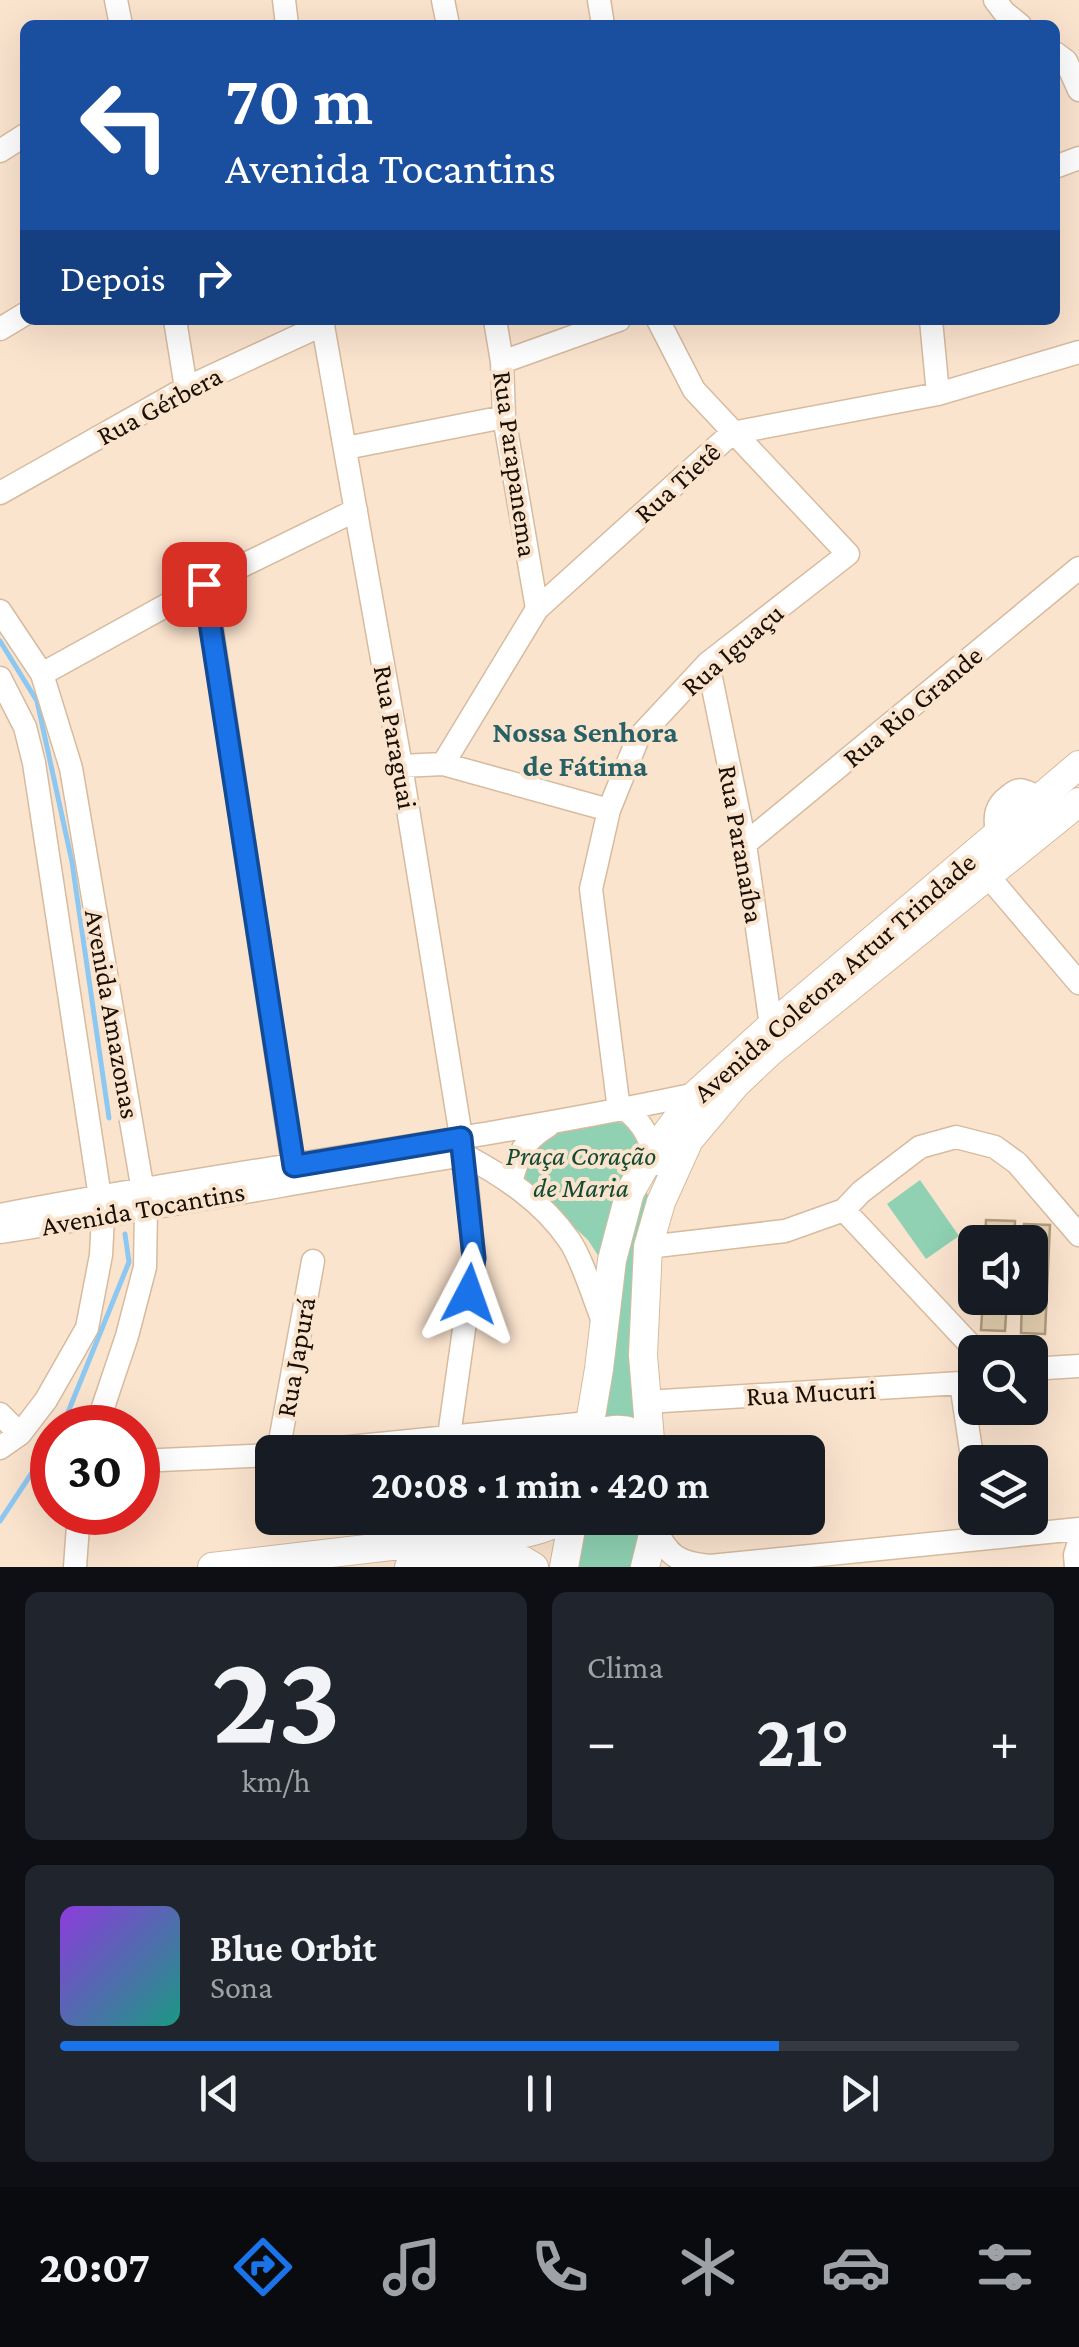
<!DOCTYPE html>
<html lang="pt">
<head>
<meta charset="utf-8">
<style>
  :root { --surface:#171b24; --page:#20242c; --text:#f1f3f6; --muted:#9ea1a6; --line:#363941; --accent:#1a73e8 }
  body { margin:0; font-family:"Crimson Pro",serif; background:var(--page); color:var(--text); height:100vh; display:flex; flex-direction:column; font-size:38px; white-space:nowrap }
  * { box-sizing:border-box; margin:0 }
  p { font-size:32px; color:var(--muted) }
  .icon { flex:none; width:55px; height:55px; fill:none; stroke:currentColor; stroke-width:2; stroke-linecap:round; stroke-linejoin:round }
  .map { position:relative; height:1567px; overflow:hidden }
  .details { display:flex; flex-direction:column; gap:25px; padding:25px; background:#0d0f14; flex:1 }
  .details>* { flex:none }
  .banner { position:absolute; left:20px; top:20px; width:1040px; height:305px; border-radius:15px; box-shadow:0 10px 40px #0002; background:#1a4fa0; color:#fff; overflow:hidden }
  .fabs { position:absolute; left:958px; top:1225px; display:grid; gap:20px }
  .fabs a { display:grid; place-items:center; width:90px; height:90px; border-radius:15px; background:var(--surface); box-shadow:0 10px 40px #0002; font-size:50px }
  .speed { position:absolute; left:30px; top:1405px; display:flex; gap:20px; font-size:50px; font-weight:700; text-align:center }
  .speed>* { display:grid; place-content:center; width:130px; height:130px; border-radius:50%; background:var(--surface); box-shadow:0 10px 40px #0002; line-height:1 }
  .speed .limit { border:15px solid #d22; background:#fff; color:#111 }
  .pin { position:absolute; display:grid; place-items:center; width:85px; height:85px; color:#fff; margin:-42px; border-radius:20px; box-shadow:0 5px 15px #0006 }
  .me { position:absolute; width:110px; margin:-55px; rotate:4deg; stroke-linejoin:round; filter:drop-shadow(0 0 8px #0008) }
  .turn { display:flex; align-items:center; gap:35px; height:210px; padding:0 40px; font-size:45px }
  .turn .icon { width:130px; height:130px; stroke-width:2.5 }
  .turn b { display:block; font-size:70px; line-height:85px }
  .then { display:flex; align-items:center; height:95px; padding:0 40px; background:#0003; gap:20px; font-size:38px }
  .big { font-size:75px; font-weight:700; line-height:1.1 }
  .details .card { flex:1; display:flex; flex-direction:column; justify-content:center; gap:15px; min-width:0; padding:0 35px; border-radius:15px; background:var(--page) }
  .details .dial { align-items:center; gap:0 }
  .dial b { font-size:130px; line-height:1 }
  .song { display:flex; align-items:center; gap:30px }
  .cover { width:120px; height:120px; border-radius:15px; background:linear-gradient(135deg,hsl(270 70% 55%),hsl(170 70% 35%)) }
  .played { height:10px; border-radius:5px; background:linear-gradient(90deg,var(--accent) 75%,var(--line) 75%) }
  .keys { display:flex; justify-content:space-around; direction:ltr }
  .heat { display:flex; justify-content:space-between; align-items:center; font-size:55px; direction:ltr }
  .details .tiles { flex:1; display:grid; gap:25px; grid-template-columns:1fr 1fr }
  .card:last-child { grid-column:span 2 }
  .trip { position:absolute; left:255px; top:1435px; width:570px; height:100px; border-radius:15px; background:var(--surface); box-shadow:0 10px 40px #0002; font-weight:700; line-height:100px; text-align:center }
  .dock { display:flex; height:160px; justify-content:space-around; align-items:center; background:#090b0e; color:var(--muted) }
  .dock .icon { width:70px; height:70px }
  .dock .on { color:var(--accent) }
  .dock b { font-size:45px; color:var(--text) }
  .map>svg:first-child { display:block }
</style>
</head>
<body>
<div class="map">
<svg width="1079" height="1567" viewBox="0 0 1079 1567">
  <rect width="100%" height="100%" fill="#fbe4ce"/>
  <path fill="#8fd1b2" d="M616,1121l11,4 14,20 -38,118 -15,-23 -60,-56 -5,-11v-11l28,-30z
    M920,1180l39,56 -33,23 -39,-55z
    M642,1183l8,16 -10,225 -44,1 22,-137z
    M583,1518h64l-12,49h-60z"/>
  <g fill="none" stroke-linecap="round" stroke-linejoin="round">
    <path stroke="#8dc8f2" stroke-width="5" d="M0,641l37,60 35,161 37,256
      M62,1427l67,-165 -4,-28
      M0,1521l39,-59"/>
  </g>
  <path fill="#e4cfae" stroke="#b09c7d" stroke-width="2.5" d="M986,1220l29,1 -1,21h-29z
    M1024,1224l26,1 -5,109 -24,-1 1,-35h8v-56h-7z
    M983,1298h24l-2,33 -24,-1z"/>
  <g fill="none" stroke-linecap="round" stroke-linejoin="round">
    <g stroke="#d6bb9f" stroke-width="25">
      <path id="minor" d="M116,0l5,25
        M284,0l3,25
        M443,0l5,25
        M599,0l4,25
        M995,0l9,12 16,13
        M1055,53l11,8 13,29
        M0,151l25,-16
        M1055,167l24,-9
        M175,320l11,68
        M322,320l79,446 63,389 10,103 -25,178
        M495,320l7,42 2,55 33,192
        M931,320l7,74
        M0,329l25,-15
        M502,362l117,-42
        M346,448l158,-31
        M0,493l186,-105 136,-63
        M205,584l88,581
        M0,611l42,63 29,94 75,441 -1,58 -18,69 -31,92
        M708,663l37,181 26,182
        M42,674l163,-90 151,-74
        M0,678l25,49 9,36 69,454 -2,38 -14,73 -41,72 -26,34 -20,14
        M443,764l94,-155 195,-176 206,-39 141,-42
        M401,766l42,-2 166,46
        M997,833c-3,-16 -2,-27 12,-37 5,-4 8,-7 15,-5 6,1 10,5 15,7
        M745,844l334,-276
        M977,867l11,9 91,107
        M625,1109c17,13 28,33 31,55
        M619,1110l-28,-221 18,-79 29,-72 70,-75 140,-109 -154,-164 -36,-70
        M464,1155c40,21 79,47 105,85 13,18 25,59 34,81
        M511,1182c8,-28 11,-40 37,-56
        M844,1210l133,142
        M0,1215c231,-45 466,-72 696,-121
        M0,1232c155,-23 309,-52 464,-77
        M648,1247l137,-16 59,-21 17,-18 59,-45 36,-10 39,10 22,16 62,72
        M1030,1369l49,-3
        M961,1383l14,94
        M646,1402l315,-19 14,-5
        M0,1414l20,20
        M278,1452l35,-191
        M299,1452l289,-29
        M138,1461l134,-6
        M655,1527c12,29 24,36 55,39l369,-37
        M75,1567l4,-55
        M1076,1567l-1,-12 4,-13"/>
    </g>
    <g stroke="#d6bb9f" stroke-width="30">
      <path id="major" d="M586,1444c19,-19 42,-18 64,-3
        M585,1452l14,-83 13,-109 18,-68 24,-42 42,-56 75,-68 308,-261
        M651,1452l-8,-97 5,-108 13,-45 28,-62 47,-56 35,-33 308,-249
        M212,1567c77,-9 154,-18 231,-27 37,-4 90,0 120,-22
        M409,1567l102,-10 13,4 10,6
        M564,1567l9,-49
        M645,1567l10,-40v-9"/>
    </g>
    <use href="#minor" stroke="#fff" stroke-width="22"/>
    <use href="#major" stroke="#fff" stroke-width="28"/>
  </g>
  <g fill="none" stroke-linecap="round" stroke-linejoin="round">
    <g stroke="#114b97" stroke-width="25">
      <path id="route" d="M204,584l90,582 167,-28 13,120 -5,36"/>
    </g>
    <use href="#route" stroke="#1a73e8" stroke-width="18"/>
  </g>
  <g text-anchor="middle" stroke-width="8" stroke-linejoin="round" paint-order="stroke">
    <g font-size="28" fill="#191006" stroke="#fbe4ce">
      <text transform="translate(159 405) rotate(-28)" y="10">Rua Gérbera</text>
      <text transform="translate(516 464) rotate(82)" y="10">Rua Parapanema</text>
      <text transform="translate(677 482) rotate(-42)" y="10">Rua Tietê</text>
      <text transform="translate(732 649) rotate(-41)" y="10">Rua Iguaçu</text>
      <text transform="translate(912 706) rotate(-40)" y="10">Rua Rio Grande</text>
      <text transform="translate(396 737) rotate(80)" y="10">Rua Paraguai</text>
      <text transform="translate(742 844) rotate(80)" y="10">Rua Paranaíba</text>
      <text transform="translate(834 977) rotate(-41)" y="10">Avenida Coletora Artur Trindade</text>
      <text transform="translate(113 1014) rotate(80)" y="10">Avenida Amazonas</text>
      <text transform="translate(143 1208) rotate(-10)" y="10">Avenida Tocantins</text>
      <text transform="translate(295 1357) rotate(-80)" y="10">Rua Japurá</text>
      <text transform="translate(811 1392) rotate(-3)" y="10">Rua Mucuri</text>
    </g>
    <g font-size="28" font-style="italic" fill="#124a34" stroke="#fbe4ce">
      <text x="581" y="1165">Praça Coração<tspan x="581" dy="32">de Maria</tspan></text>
    </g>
    <g font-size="30" font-weight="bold" fill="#276065" stroke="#fbe4ce">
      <text x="585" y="742">Nossa Senhora<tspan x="585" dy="34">de Fátima</tspan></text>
    </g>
  </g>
</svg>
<div class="fabs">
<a><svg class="icon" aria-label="sound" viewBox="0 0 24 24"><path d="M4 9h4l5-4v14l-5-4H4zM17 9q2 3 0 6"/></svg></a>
<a><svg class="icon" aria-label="search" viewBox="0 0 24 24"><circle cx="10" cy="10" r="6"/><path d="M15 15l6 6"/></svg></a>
<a><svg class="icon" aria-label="layers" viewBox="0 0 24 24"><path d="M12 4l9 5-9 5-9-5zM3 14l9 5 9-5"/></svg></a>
</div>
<div class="speed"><div class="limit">30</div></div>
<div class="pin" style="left:204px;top:584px;background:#d93025"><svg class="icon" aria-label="arrive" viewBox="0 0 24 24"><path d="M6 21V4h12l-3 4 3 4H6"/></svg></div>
<svg class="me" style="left:469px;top:1294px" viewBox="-20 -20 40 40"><path d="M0-17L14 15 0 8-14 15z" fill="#1a73e8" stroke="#fff" stroke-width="4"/></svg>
<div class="trip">20:08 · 1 min · 420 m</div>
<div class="banner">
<div class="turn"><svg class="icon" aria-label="left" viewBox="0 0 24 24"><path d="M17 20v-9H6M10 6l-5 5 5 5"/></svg><div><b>70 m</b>Avenida Tocantins</div></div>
<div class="then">Depois<svg class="icon" aria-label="right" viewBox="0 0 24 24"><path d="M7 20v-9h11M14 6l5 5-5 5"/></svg></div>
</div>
</div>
<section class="details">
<div class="tiles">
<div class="card dial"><b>23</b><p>km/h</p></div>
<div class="card"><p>Clima</p>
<div class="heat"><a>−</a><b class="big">21°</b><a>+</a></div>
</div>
<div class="card">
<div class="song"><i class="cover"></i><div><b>Blue Orbit</b><p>Sona</p></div></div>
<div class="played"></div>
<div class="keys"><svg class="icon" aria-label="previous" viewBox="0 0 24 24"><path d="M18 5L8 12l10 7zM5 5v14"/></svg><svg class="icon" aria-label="pause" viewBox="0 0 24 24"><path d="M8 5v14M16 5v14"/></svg><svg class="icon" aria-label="next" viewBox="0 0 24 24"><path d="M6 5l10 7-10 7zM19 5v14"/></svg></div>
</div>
</div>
</section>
<nav class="dock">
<b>20:07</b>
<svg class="icon on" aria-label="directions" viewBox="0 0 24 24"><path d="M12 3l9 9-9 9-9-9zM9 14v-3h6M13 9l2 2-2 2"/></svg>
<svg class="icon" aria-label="music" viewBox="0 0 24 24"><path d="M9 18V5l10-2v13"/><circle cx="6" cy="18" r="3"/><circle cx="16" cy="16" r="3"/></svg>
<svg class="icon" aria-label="phone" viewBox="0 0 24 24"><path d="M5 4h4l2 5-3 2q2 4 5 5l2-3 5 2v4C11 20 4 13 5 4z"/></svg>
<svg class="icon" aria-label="climate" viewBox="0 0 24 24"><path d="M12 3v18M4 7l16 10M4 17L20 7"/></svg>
<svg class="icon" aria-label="car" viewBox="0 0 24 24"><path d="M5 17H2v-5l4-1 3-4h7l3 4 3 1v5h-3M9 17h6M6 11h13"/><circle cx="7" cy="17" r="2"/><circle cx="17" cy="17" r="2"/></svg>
<svg class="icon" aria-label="filters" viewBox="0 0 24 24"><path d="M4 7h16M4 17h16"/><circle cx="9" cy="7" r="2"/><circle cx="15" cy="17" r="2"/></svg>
</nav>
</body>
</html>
